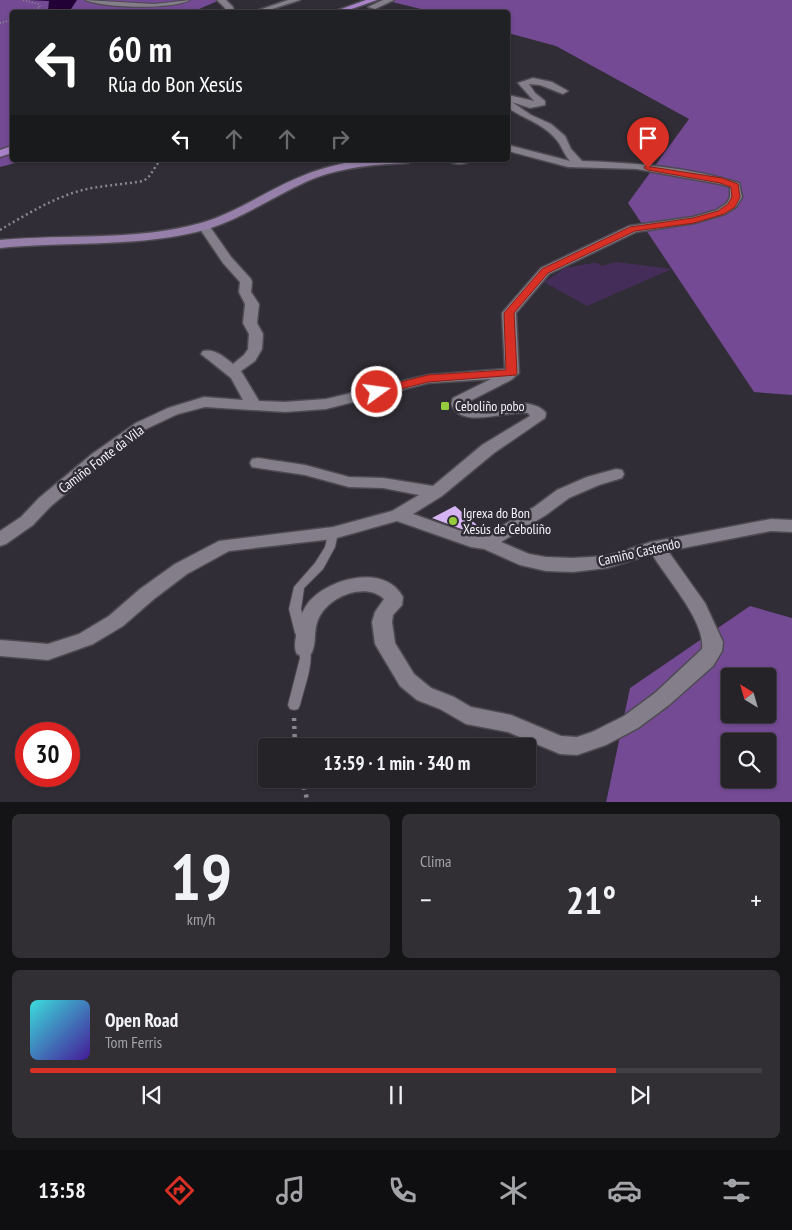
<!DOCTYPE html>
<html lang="es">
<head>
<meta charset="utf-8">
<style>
  :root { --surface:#252228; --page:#312f34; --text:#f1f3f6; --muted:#a3a4a8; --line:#423f45; --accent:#d93025 }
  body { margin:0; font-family:"PT Sans Narrow",sans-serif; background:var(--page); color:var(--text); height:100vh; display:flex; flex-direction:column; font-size:19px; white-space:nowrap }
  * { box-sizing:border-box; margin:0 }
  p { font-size:16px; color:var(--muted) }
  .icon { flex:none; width:28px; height:28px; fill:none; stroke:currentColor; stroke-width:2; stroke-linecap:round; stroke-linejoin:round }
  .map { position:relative; height:802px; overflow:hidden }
  .panel { display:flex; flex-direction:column; gap:12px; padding:12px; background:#141316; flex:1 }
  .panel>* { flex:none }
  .top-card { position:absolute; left:10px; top:10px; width:500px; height:152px; border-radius:5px; box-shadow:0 1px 4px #0004,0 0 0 1px var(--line); background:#202124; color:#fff; overflow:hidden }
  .needle { width:32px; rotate:323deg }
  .tools { position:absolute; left:721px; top:668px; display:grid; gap:10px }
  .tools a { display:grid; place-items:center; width:55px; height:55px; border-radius:5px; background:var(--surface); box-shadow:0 1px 4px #0004,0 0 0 1px var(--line); font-size:25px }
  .speed { position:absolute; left:15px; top:722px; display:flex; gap:10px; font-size:25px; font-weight:700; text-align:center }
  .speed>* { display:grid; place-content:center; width:65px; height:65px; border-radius:50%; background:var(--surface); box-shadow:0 1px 4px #0004,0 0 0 1px var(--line); line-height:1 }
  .speed .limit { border:8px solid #d22; background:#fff; color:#111 }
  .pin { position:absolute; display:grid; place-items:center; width:42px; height:42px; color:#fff; margin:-51px -21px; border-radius:50% 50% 50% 0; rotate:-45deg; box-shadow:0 0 5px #0007 }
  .pin .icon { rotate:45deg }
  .me { position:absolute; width:55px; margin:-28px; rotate:76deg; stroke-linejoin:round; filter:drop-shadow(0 0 4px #0008) }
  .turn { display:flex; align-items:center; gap:18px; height:105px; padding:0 15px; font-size:22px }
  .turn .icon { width:65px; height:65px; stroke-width:2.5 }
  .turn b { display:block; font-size:35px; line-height:42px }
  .lanes { display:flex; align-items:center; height:48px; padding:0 15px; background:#0003; justify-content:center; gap:25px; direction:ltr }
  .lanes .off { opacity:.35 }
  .big { font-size:38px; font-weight:700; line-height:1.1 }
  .panel .tile { flex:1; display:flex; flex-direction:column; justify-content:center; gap:8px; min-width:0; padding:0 18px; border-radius:8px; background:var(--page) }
  .panel .dial { align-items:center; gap:0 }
  .dial b { font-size:65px; line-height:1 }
  .song { display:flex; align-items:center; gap:15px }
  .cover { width:60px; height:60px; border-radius:8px; background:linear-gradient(135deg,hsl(180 70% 55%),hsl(260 70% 35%)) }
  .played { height:5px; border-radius:2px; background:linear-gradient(90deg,var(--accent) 80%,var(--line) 80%) }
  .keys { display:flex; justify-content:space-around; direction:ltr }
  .heat { display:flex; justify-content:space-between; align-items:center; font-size:28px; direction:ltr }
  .panel .tiles { flex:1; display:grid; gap:12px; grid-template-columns:1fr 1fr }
  .tile:last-child { grid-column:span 2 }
  .trip { position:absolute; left:258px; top:738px; width:278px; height:50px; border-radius:5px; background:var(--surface); box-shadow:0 1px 4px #0004,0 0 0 1px var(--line); font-weight:700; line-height:50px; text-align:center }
  .menu { display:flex; height:80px; justify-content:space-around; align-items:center; background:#0f0e10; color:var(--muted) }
  .menu .icon { width:35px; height:35px }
  .menu .current { color:var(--accent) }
  .menu b { font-size:22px; color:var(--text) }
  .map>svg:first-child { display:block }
</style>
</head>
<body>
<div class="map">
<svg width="792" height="803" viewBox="0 0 792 803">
  <rect width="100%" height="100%" fill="#312d36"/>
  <path fill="#442d58" d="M616,262l56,7 -85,37 -43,-24 21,-14 28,-5h4l5,3z"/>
  <path fill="#734a93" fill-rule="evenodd" d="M0,0h220l-28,12h-180v148h15l-27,7z
    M384,0h408v395l-38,-3 -126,-189 61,-84 -133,-73 -48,-13v-21h-75z
    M750,606l42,12v184l-186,1 24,-115zM730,676h38v38h-38zM730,741h38v38h-38z"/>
  <path fill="#220236" d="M28,0h49l-8,12h-25l4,-2 1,-9z"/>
  <path fill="#d6b4f4" d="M455,506l29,25 -7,4 -45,-17z"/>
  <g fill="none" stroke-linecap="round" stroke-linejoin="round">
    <g stroke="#4e4a52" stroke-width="2">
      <path id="service" d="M85,0l69,4 36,-4c-18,10 -86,8 -105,0z
        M333,529l4,1 1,3 -3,14 -12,22 -19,19 -3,21 6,24 -2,3 -4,1 -4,-1 -2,-3 -6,-24 5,-22 21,-24 10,-16 4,-17z
        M304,642l4,1c8,17 -4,44 -8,62l-2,4 -4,1 -4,-1 -2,-4 12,-47 -2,-12 2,-3z"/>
    </g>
    <g stroke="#4e4a52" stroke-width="3">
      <path id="minor" d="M217,0h9l7,7 1,5h-8l-1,-4z
        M288,0h12l-37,12h-10z
        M383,0h11l-19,9 -7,-2z
        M533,78l19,4 16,9 -5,3 -23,-9 -11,-1 6,9 10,8v4l-15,3 -18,-6 19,13 20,9 14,12 6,13 11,12c53,2 106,6 157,22l3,14 -6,10 -11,7 -31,9 -58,9 -87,42 -33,39 3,60 -8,7 -45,23v3l5,3c18,-3 62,-14 75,4l-1,5 -51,35 -52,43 -29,18 65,23h5l51,-30 23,-17 30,-13 29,-8 6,1 2,4 -2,4 -23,7 -30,13 -23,17 -45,27 28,12 17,3 27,1 34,-2 44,-14 120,-23 21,1v12l-21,-1 -103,20 37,52 18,39 -1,9 -9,15 -44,39 -31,23 -32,17 -29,10 -17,-1 -52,-22 -42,-8 -26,-15 -23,-9 -17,-14 -25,-42 -3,-22 3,-10 9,-13c-19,-18 -57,-2 -66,21 -5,11 -1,24 -7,34l-7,3 -7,-3c-3,-6 -2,-11 -1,-18 1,-12 5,-23 12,-33 20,-25 77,-40 95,-6l-1,8 -9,10 -1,7 3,21 19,31 17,14 23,9 17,10 40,8 50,21 16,1 15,-5 32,-16 31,-23 47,-44c4,-27 -36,-71 -50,-95l-45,14 -34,4 -27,-1 -26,-6 -36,-16 -13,-2 -74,-26 -64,18 -104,12 -42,23 -33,25 -31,27 -30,18 -45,16 -48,-4v-16l48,4 31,-10 30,-18 31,-27 35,-25 44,-23 114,-14 59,-16 27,-16 -36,-7 -34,-1 -44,-12 -47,-7 -6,-1 -2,-4 2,-4 6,-1 47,7 44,12 34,1 50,8 49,-41 48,-29 -2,-3c-23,-3 -67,17 -77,-9l2,-6 38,-19 -63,4 -102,26 -41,3 -80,-5 -27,7 -32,15 -42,33 -53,44 -18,19 -27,19 -6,2v-15l21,-14 18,-19 53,-44 44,-31 32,-15 36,-11 39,3 -12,-22 -30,-24 2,-3c11,-3 22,6 30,13l11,-9 4,-6 1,-15 -6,-11 2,-19 -6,-12 1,-10 -17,-19 -25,-37 2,-2h8l23,33 20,22 1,3 -1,10 8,12 -2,19 6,11 -1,15 -7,12 -14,10 18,30 26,1 41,-3 102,-24 77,-6 -3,-56 39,-45 88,-42 64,-9 24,-7 10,-7 3,-6v-10l-10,-3 -83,-15 -69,-2 -60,-16v-6l62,16c-7,-8 -9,-17 -15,-23 -12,-14 -32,-20 -47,-30v-7l2,1 -2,-1v-6l26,6 -16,-18z
        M449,160h21c-4,5 -17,5 -21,0z"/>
    </g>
    <g stroke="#4e4a52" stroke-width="3">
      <path id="secondary" d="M364,160h49l-5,3c-32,1 -64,4 -93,15 -37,15 -69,39 -107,51 -67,19 -139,12 -208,19v-8c66,-6 137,1 201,-17 34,-10 62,-30 94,-44 22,-10 45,-16 69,-19z"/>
    </g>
    <g stroke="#4e4a52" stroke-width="3">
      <path id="primary" d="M366,0h11l-34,12h-10z
        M12,146v7l-12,4v-7z"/>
    </g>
    <path stroke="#89868e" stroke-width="2" stroke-dasharray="1 2" stroke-linecap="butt" d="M23,0l15,4 2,3 -9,5
      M0,23l12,-3"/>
    <path stroke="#89868e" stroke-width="2.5" stroke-dasharray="2 3" stroke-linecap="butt" d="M0,230c29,-17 59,-36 92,-42 17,-3 34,-4 51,-7l5,-3 12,-18"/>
    <path stroke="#89868e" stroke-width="4.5" stroke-dasharray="3 5" stroke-linecap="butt" d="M294,718l1,28
      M302,779l6,24"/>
    <use href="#service" fill="#837e89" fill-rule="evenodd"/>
    <use href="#minor" fill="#837e89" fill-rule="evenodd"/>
    <use href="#secondary" fill="#9680a9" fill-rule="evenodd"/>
    <use href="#primary" fill="#a982ca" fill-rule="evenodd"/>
  </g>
  <path fill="#d93025" stroke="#8d1f18" d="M645,166l77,12 16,6 2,13 -5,10 -11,7 -30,9 -59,8 -87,42 -34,40 3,60 -1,2 -88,7 -51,13 -4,-1 -2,-2 2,-3 55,-14 78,-5 -2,-57 38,-44 88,-42 63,-9 25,-7 10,-7 4,-7 -1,-10 -11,-4 -72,-13 -4,-2z"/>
  <g fill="#95cc3b" stroke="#312d36" stroke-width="2">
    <rect x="440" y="401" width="10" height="10" rx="2.5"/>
    <circle cx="453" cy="521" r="5"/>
  </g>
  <g text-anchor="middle" stroke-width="5" stroke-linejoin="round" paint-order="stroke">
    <g font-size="14" fill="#f5f2f9" stroke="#312d36" text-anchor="start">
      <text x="455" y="411">Ceboliño pobo</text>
      <text x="463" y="518">Igrexa do Bon<tspan x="463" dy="16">Xesús de Ceboliño</tspan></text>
    </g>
    <g font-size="14" fill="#f5f2f9" stroke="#312d36">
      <text transform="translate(101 459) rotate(-37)" y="5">Camiño Fonte da Vila</text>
      <text transform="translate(639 552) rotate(-13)" y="5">Camiño Castendo</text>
    </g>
  </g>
</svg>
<div class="tools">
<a><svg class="needle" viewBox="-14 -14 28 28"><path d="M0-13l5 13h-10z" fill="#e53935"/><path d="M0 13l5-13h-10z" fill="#a3a4a8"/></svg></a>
<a><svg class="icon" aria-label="search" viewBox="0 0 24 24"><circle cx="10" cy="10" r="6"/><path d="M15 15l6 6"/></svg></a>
</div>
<div class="speed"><div class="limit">30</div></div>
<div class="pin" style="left:648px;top:168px;background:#d93025"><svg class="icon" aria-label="arrive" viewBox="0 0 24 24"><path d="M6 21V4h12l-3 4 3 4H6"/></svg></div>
<svg class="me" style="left:377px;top:392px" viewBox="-20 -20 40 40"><circle r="17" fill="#d93025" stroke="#fff" stroke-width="3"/><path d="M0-11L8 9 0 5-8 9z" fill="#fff"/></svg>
<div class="trip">13:59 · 1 min · 340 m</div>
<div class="top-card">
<div class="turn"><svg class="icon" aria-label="left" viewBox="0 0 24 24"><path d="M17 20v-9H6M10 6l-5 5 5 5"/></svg><div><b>60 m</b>Rúa do Bon Xesús</div></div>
<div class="lanes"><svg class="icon" aria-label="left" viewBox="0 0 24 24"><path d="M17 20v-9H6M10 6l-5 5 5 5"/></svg><svg class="icon off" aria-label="ahead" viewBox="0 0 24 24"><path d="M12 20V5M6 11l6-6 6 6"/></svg><svg class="icon off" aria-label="ahead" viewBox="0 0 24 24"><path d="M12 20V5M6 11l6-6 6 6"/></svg><svg class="icon off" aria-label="right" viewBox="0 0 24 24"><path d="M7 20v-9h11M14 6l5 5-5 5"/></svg></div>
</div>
</div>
<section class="panel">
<div class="tiles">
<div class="tile dial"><b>19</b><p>km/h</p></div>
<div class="tile"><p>Clima</p>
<div class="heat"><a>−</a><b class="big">21°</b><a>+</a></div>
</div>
<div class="tile">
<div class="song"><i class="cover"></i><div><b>Open Road</b><p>Tom Ferris</p></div></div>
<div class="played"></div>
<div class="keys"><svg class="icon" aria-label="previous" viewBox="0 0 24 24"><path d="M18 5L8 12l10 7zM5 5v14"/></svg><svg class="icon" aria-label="pause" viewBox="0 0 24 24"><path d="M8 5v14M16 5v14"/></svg><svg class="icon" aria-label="next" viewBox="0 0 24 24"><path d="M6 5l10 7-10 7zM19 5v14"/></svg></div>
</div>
</div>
</section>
<nav class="menu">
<b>13:58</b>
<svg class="icon current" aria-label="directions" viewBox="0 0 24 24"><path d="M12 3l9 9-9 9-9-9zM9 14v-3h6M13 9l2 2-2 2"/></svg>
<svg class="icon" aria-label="music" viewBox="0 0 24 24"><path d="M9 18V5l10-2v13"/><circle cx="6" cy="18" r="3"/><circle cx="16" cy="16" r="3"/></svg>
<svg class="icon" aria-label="phone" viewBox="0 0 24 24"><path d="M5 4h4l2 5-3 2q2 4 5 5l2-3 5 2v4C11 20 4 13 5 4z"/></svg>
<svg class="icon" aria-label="climate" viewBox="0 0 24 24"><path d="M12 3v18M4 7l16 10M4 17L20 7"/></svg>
<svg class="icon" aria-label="car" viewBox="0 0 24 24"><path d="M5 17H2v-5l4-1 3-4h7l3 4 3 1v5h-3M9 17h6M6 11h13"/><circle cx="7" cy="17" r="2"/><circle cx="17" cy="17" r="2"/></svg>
<svg class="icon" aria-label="filters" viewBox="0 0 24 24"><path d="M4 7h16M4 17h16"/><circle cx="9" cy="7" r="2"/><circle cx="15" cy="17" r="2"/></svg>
</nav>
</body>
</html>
